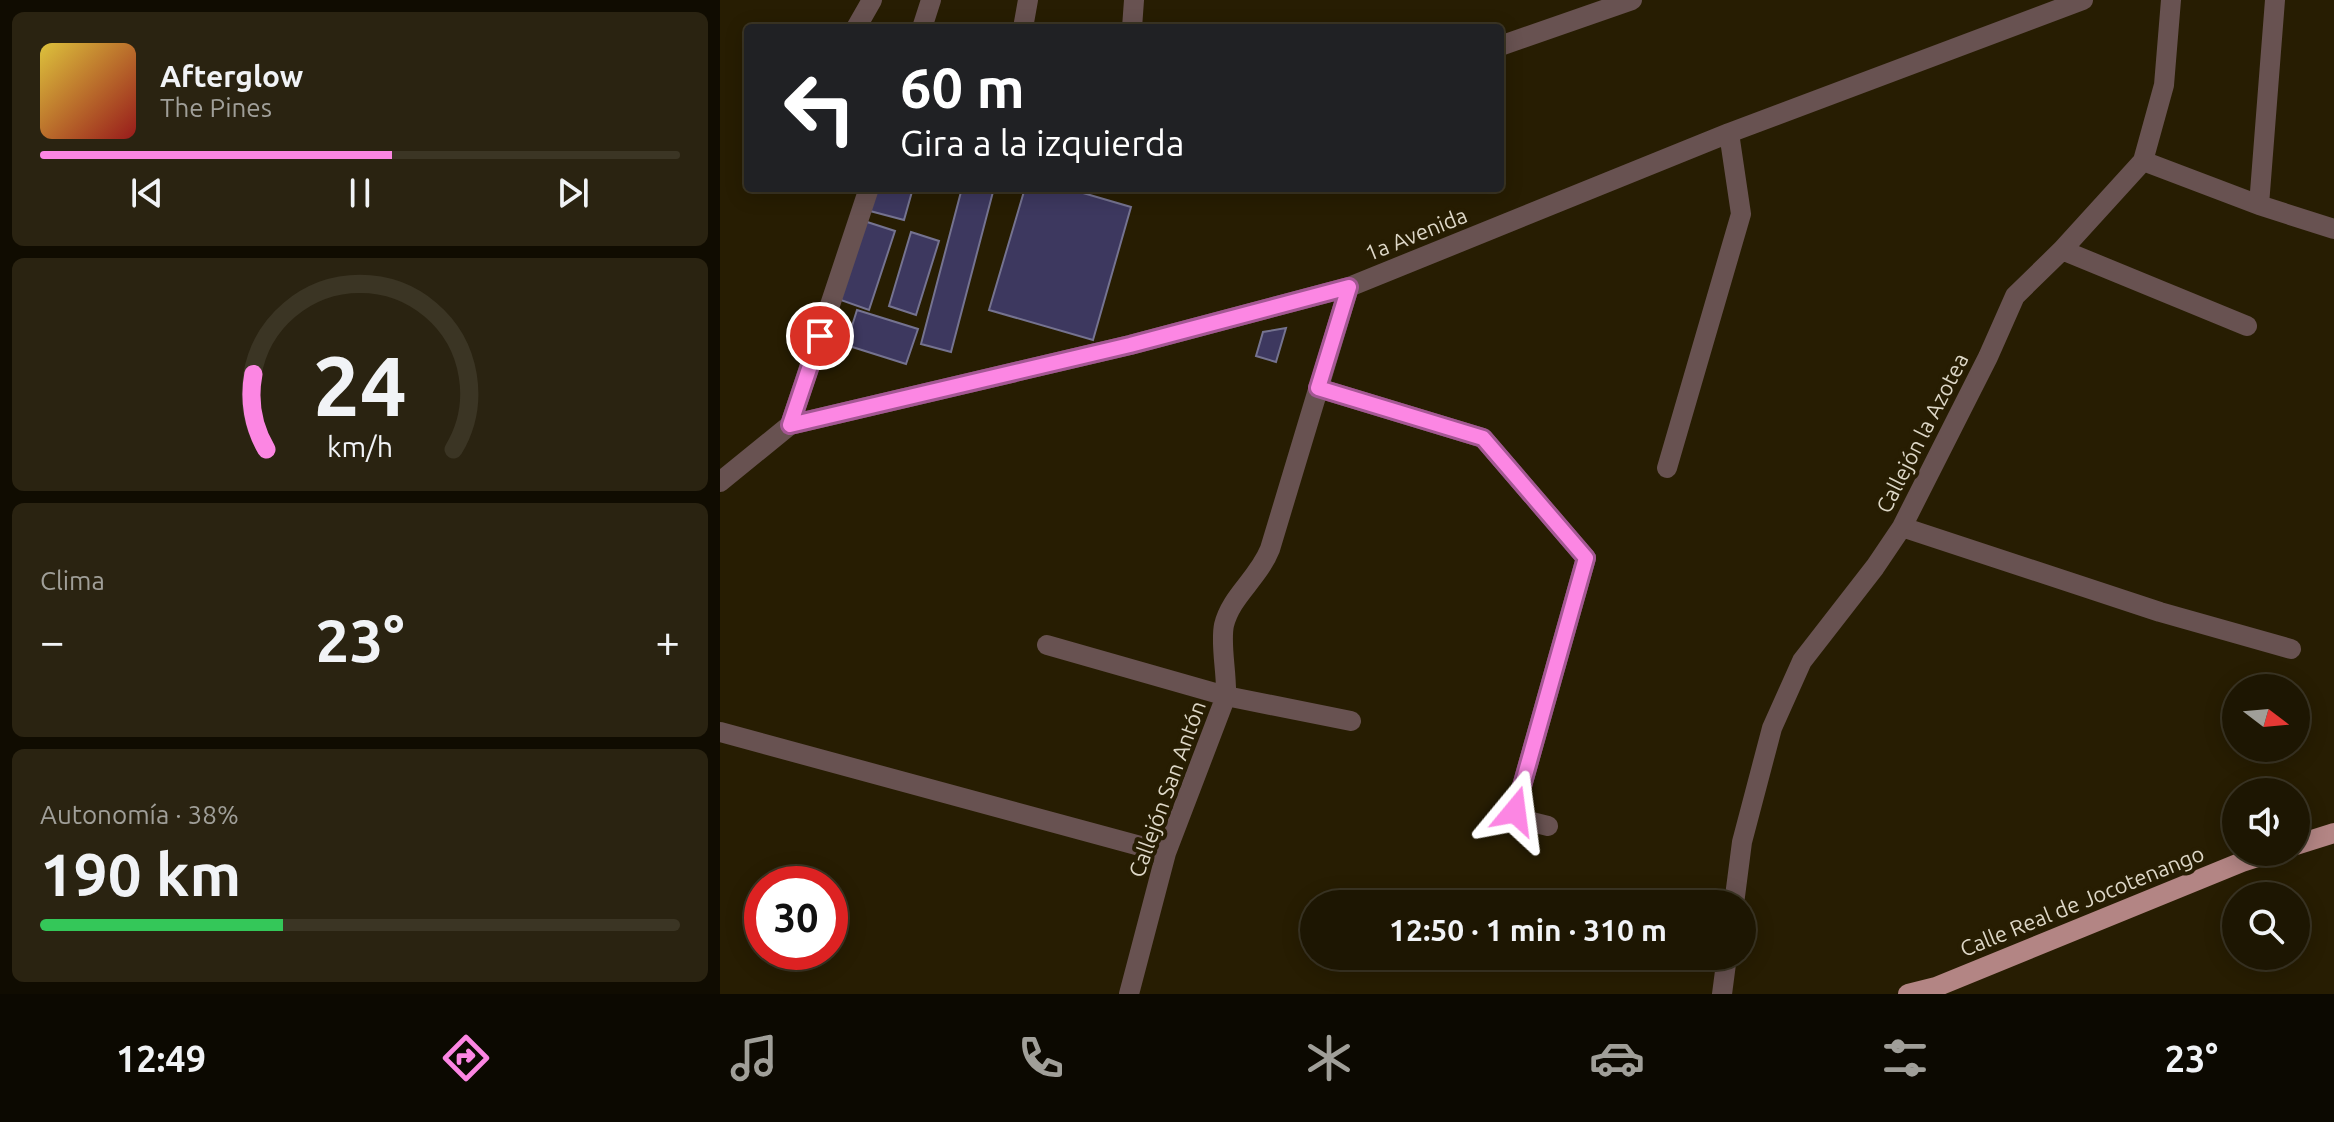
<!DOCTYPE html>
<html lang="es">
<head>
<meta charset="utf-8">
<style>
  :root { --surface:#1d1602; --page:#2a2311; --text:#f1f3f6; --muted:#a09f99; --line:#3b3524; --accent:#fc86e3 }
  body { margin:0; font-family:Ubuntu,sans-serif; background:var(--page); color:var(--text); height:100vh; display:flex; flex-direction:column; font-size:30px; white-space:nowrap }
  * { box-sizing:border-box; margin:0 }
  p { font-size:26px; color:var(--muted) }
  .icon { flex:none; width:44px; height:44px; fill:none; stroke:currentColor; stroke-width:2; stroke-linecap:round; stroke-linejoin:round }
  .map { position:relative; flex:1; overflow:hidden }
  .details { display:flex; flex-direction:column; gap:12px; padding:12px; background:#100c01; width:720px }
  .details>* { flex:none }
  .top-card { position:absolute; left:24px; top:24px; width:760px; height:168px; border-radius:8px; box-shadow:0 4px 20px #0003,0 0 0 2px var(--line); background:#202124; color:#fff; overflow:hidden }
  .needle { width:52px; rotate:106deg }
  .buttons { position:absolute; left:1502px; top:674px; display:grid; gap:16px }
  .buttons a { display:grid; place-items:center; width:88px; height:88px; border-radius:50%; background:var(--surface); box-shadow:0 4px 20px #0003,0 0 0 2px var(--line); font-size:40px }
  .speed { position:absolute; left:24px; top:866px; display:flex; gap:16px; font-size:40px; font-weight:700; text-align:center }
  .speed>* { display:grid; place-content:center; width:104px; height:104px; border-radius:50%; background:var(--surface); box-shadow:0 4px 20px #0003,0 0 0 2px var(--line); line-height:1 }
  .speed .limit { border:12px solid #d22; background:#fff; color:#111 }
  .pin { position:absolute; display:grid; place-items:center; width:68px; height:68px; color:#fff; margin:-34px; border:4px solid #fff; border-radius:50%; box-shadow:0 2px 8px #0007 }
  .me { position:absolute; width:88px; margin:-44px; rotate:16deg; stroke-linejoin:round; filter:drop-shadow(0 0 6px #0008) }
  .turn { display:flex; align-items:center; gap:28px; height:168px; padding:0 24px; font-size:36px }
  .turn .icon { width:104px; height:104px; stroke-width:2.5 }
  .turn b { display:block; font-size:56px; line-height:68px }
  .big { font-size:60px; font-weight:700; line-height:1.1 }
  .details .tile { flex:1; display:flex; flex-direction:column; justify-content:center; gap:12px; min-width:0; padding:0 28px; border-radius:12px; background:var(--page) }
  .details .dial { align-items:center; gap:0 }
  .dial svg { height:208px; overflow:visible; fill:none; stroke:var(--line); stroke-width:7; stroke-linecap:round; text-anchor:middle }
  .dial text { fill:var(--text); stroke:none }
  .song { display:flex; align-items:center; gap:24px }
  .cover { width:96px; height:96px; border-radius:12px; background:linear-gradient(135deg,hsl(50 70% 55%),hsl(0 70% 35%)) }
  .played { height:8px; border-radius:4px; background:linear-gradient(90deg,var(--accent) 55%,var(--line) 55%) }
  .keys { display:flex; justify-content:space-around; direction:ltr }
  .heat { display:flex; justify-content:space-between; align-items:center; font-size:44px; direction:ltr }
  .charge { height:12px; border-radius:6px; background:linear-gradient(90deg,#34c759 38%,var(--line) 0) }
  .trip { position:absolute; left:580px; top:890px; width:456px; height:80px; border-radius:40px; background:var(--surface); box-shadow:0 4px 20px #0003,0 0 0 2px var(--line); font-weight:700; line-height:80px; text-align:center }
  .tabs { display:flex; height:128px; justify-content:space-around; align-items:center; background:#0c0901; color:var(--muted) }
  .tabs .icon { width:56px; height:56px }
  .tabs .active { color:var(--accent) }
  .tabs b { font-size:36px; color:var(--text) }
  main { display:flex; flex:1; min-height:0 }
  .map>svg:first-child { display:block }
</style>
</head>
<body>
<main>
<section class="details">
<div class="tile">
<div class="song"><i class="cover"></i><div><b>Afterglow</b><p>The Pines</p></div></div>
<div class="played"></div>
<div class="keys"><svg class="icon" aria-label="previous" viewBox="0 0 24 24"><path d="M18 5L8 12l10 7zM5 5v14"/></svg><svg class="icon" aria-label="pause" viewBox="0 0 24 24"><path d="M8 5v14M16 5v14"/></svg><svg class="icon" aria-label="next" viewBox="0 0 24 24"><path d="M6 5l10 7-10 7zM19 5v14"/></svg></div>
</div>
<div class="tile dial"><svg viewBox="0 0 100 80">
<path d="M14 69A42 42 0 1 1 86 69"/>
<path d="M14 69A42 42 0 0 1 9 40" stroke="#fc86e3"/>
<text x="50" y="56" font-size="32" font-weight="700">24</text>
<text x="50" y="72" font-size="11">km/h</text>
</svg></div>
<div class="tile"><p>Clima</p>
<div class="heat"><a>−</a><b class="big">23°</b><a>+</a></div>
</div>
<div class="tile"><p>Autonomía · 38%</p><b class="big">190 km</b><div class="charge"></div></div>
</section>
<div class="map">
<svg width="1614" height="994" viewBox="0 0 1614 994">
  <rect width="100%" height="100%" fill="#271d02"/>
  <path fill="#3d385f" stroke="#757390" stroke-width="2" d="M156,188h37l-9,32 -34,-9z
    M242,188h32l-43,164 -30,-8z
    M305,188h41l65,19 -38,133 -104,-30z
    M141,220l34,11 -26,79 -34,-12z
    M191,232l28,9 -23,74 -27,-9z
    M137,310l61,19 -12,35 -60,-19z
    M566,328l-10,34 -20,-6 7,-24z"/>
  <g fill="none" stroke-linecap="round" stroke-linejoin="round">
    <path stroke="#685251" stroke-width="20" d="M136,28l16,-28
      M202,28l9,-28
      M303,28l5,-28
      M412,28l2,-28
      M780,46l132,-46
      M1423,161l116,44 75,24
      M1539,205l16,-205
      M1342,250l185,76
      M598,388l165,50 103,120 -71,253 5,8 28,7
      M70,425l79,-237
      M947,468l74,-254 -12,-81
      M0,482l70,-57 340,-80 219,-58 380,-154 354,-133
      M1182,527l258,85 131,37
      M327,645l179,51 125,25
      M0,732l446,121
      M1014,904l8,-62 30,-114 30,-67 73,-94 27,-40 86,-170 27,-61 47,-46 81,-89 21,-76 7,-85
      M409,994l37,-141 60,-157c1,-23 -6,-52 -2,-71 7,-29 34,-46 46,-76l79,-262
      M1002,994l5,-38"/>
    <path stroke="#b38584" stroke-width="20" d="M1576,845l38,-12
      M1188,994l28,-7 306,-125 31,-10"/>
  </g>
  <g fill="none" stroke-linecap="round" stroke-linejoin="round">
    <g stroke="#a45794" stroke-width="20">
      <path id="route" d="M100,336l-30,89 340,-80 219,-58 -31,101 165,50 103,120 -71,253"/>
    </g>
    <use href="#route" stroke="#fc86e3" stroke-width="14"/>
  </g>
  <g text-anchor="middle" stroke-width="8" stroke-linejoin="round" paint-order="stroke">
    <g font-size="22" fill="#ddd7c7" stroke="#271d02">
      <text transform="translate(696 234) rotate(-22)" y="8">1a Avenida</text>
      <text transform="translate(1202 433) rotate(-63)" y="8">Callejón la Azotea</text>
      <text transform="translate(447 789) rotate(-70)" y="8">Callejón San Antón</text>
      <text transform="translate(1362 901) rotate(-22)" y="8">Calle Real de Jocotenango</text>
    </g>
  </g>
</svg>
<div class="buttons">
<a><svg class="needle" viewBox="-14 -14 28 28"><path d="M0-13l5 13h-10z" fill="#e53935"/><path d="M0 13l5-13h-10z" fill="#a09f99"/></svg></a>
<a><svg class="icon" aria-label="sound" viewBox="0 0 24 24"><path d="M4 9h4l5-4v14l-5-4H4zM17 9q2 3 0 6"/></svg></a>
<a><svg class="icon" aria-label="search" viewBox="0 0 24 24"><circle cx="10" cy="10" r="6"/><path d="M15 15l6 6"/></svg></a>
</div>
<div class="speed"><div class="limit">30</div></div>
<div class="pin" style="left:100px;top:336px;background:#d93025"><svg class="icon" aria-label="arrive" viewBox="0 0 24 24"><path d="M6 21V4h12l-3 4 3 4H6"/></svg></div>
<svg class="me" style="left:795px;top:811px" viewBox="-20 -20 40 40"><path d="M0-17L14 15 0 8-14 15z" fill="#fc86e3" stroke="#fff" stroke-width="4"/></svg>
<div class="trip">12:50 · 1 min · 310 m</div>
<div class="top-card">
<div class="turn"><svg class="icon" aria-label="left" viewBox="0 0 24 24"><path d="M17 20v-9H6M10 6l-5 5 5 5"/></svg><div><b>60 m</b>Gira a la izquierda</div></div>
</div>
</div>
</main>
<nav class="tabs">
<b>12:49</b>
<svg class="icon active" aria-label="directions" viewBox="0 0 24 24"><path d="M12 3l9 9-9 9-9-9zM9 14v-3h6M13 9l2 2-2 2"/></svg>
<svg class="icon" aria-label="music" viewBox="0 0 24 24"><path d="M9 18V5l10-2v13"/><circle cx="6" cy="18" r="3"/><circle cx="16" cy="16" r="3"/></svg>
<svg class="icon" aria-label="phone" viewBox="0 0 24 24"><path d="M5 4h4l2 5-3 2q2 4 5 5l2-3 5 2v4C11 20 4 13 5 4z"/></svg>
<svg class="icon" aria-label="climate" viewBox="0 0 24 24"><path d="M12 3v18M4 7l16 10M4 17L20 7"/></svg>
<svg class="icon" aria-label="car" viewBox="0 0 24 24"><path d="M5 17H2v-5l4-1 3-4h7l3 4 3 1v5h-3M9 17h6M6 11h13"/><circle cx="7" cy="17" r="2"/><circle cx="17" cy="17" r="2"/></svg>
<svg class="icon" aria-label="filters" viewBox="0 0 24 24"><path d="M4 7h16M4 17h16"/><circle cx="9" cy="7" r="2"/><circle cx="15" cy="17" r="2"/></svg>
<b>23°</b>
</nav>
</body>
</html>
